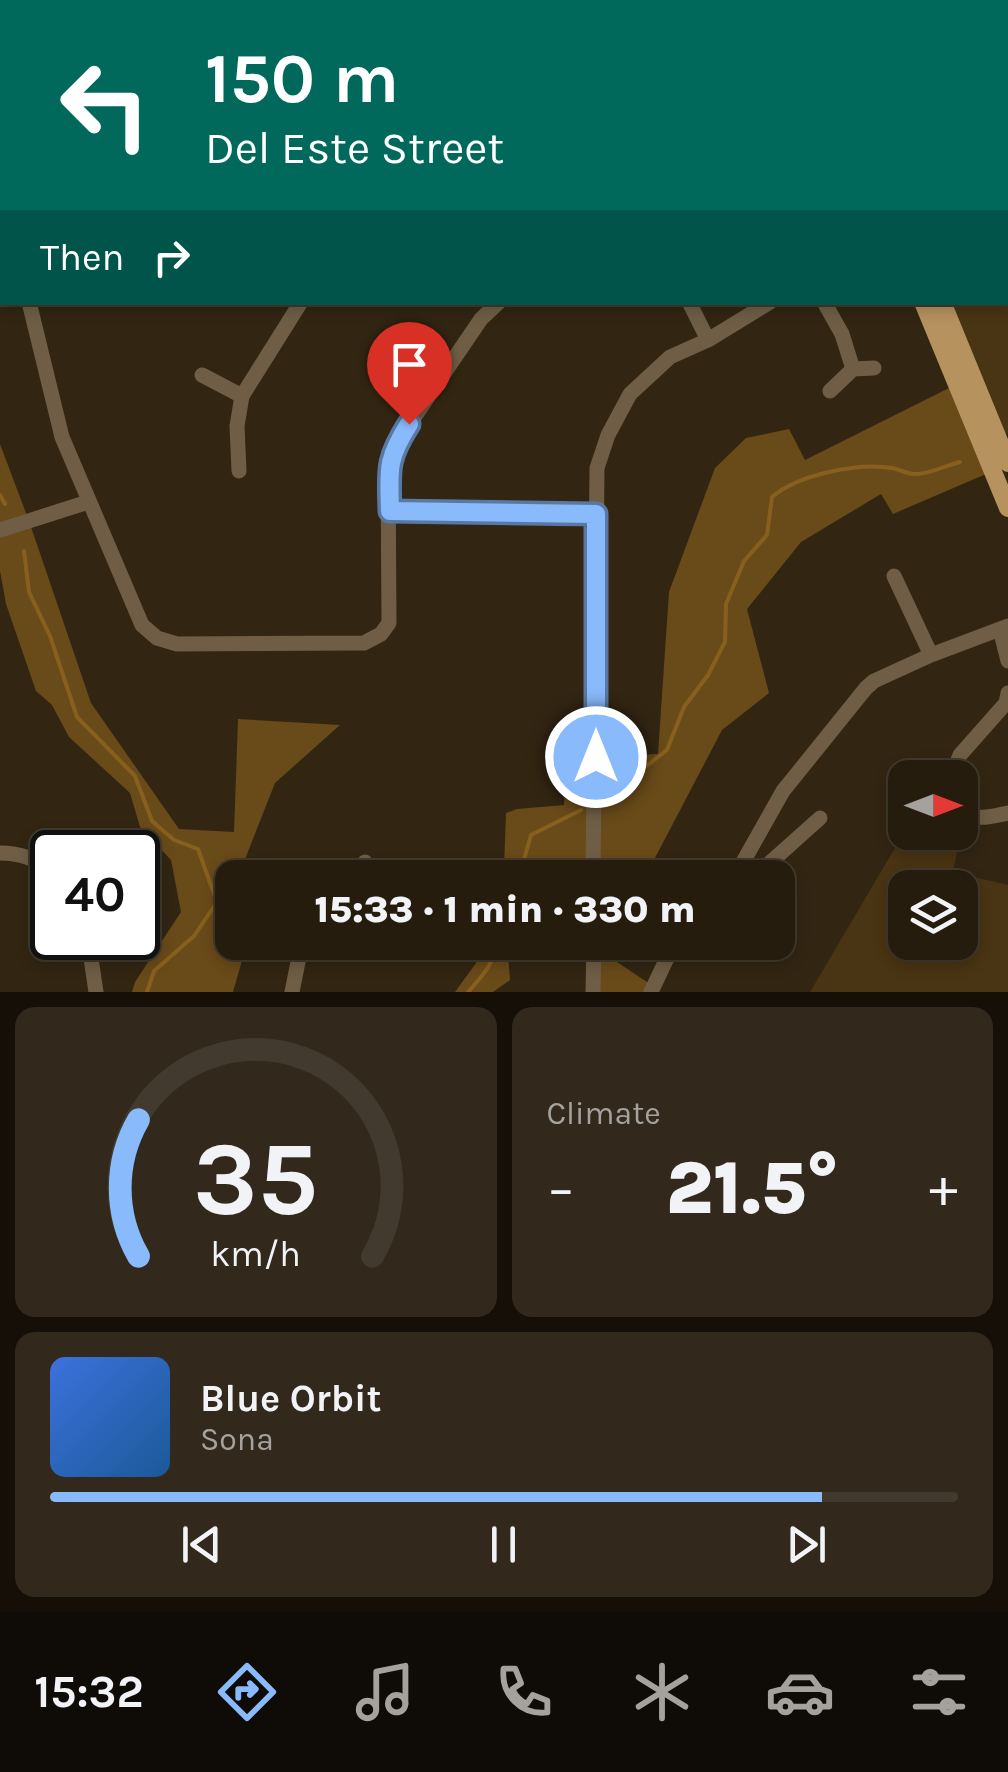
<!DOCTYPE html>
<html lang="en">
<head>
<meta charset="utf-8">
<style>
  :root { --surface:#261c0e; --page:#32291c; --text:#f1f3f6; --muted:#a4a19e; --line:#423a2e; --accent:#89bafc }
  body { margin:0; font-family:Karla,sans-serif; background:var(--page); color:var(--text); height:100vh; display:flex; flex-direction:column; font-size:38px; white-space:nowrap }
  * { box-sizing:border-box; margin:0 }
  p { font-size:32px; color:var(--muted) }
  .icon { flex:none; width:55px; height:55px; fill:none; stroke:currentColor; stroke-width:2; stroke-linecap:round; stroke-linejoin:round }
  .map { position:relative; height:992px; overflow:hidden }
  .side { display:flex; flex-direction:column; gap:15px; padding:15px; background:#150f08; flex:1 }
  .side>* { flex:none }
  .banner { position:absolute; left:0px; top:0px; width:1010px; height:305px; box-shadow:0 5px 15px #0003,0 0 0 2px var(--line); background:#00695c; color:#fff; overflow:hidden }
  .needle { width:65px; rotate:90deg }
  .fabs { position:absolute; left:888px; top:760px; display:grid; gap:20px }
  .fabs a { display:grid; place-items:center; width:90px; height:90px; border-radius:20px; background:var(--surface); box-shadow:0 5px 15px #0003,0 0 0 2px var(--line); font-size:50px }
  .speed { position:absolute; left:30px; top:830px; display:flex; gap:20px; font-size:50px; font-weight:700; text-align:center }
  .speed>* { display:grid; place-content:center; width:130px; height:130px; border-radius:50%; background:var(--surface); box-shadow:0 5px 15px #0003,0 0 0 2px var(--line); line-height:1 }
  .speed .limit { border:5px solid #111; border-radius:15px; background:#fff; color:#111 }
  .pin { position:absolute; display:grid; place-items:center; width:85px; height:85px; color:#fff; margin:-102px -42px; border-radius:50% 50% 50% 0; rotate:-45deg; box-shadow:0 0 10px #0007 }
  .pin .icon { rotate:45deg }
  .me { position:absolute; width:110px; margin:-55px; rotate:0deg; stroke-linejoin:round; filter:drop-shadow(0 0 8px #0008) }
  .turn { display:flex; align-items:center; gap:35px; height:210px; padding:0 40px; font-size:45px }
  .turn .icon { width:130px; height:130px; stroke-width:2.5 }
  .turn b { display:block; font-size:70px; line-height:85px }
  .then { display:flex; align-items:center; height:95px; padding:0 40px; background:#0003; gap:20px; font-size:38px }
  .big { font-size:75px; font-weight:800; line-height:1.1 }
  .side .card { flex:1; display:flex; flex-direction:column; justify-content:center; gap:15px; min-width:0; padding:0 35px; border-radius:20px; background:var(--page) }
  .side .dial { align-items:center; gap:0 }
  .dial svg { height:260px; overflow:visible; fill:none; stroke:var(--line); stroke-width:7; stroke-linecap:round; text-anchor:middle }
  .dial text { fill:var(--text); stroke:none }
  .song { display:flex; align-items:center; gap:30px }
  .cover { width:120px; height:120px; border-radius:15px; background:linear-gradient(135deg,hsl(220 70% 55%),hsl(210 70% 35%)) }
  .played { height:10px; border-radius:5px; background:linear-gradient(90deg,var(--accent) 85%,var(--line) 85%) }
  .keys { display:flex; justify-content:space-around; direction:ltr }
  .heat { display:flex; justify-content:space-between; align-items:center; font-size:55px; direction:ltr }
  .side .tiles { flex:1; display:grid; gap:15px; grid-template-columns:1fr 1fr }
  .card:last-child { grid-column:span 2 }
  .trip { position:absolute; left:215px; top:860px; width:580px; height:100px; border-radius:20px; background:var(--surface); box-shadow:0 5px 15px #0003,0 0 0 2px var(--line); font-weight:800; line-height:100px; text-align:center }
  .tab-bar { display:flex; height:160px; justify-content:space-around; align-items:center; background:#0f0b06; color:var(--muted) }
  .tab-bar .icon { width:70px; height:70px }
  .tab-bar .active { color:var(--accent) }
  .tab-bar b { font-size:45px; color:var(--text) }
  .map>svg:first-child { display:block }
</style>
</head>
<body>
<div class="map">
<svg width="1008" height="992" viewBox="0 0 1008 992">
  <rect width="100%" height="100%" fill="#322512"/>
  <path fill="#493413" fill-rule="evenodd" d="M1008,185v248l-9,7 -57,-137 66,-1z
    M905,831v1l31,1 24,4 -7,35 55,13v107h-198zM905,888h55v54h-55z"/>
  <path fill="#694a19" d="M957,384l36,87 -100,43 -12,-20 -80,48 -54,67 22,84 -47,37 -77,147h-52v-7l-47,-8 -12,15 -34,1 4,-11 2,-54 11,-4 47,-4 2,-44 29,-4 63,-3 11,-162 46,-124 31,-30 43,-9 16,31z
    M0,444l29,77 62,182 88,126 55,3 4,-113 102,6 -65,58 -37,94 -6,1v64l15,1 -14,49h-101l3,-10 46,-70 -10,-52 -31,-33 -10,-34 -61,-56 -17,-32 -16,-14 -30,-87 -6,-33z
    M481,943h26l3,37 -17,12h-38l29,-40z
    M594,943h17l-6,11 48,32 -2,6h-57z"/>
  <g fill="none" stroke-linecap="round" stroke-linejoin="round">
    <path stroke="#88601e" stroke-width="4" d="M0,495l5,9
      M24,551l5,41 21,44 27,81 58,59 17,45 22,19 24,9 19,53 -23,34 -40,35 -7,21
      M630,790l14,-22 23,-18 17,-43 24,-32 17,-33 1,-38 18,-43 23,-26 5,-38c26,-22 85,-35 120,-29 7,1 15,6 22,6 14,1 33,-9 46,-12
      M515,878l10,-22 6,-21 50,-25
      M468,992c13,-15 28,-29 27,-50"/>
    <path stroke="#6f5e45" stroke-width="15" d="M887,0v2
      M145,2l1,-2
      M1008,186v-1
      M29,302l33,135 80,188 15,13 20,6 187,-1 17,-9 8,-11 -1,-158 6,-18 87,-128 18,-17
      M689,302l19,38
      M824,302l18,32 11,35
      M202,375l40,21
      M830,391l23,-22 21,-1
      M239,471l-2,-45 5,-30 59,-94
      M390,511l206,3
      M0,530l88,-28
      M894,576l37,79
      M1000,629l8,32
      M951,778l9,-23 46,-52 2,-10
      M960,806c14,17 29,11 48,7
      M0,853c21,0 35,6 52,17
      M351,878l14,-16
      M593,878l4,-410 11,-33 22,-41 40,-37 38,-17 62,-38
      M734,878l49,-87 83,-103 8,-7 57,-26 77,-29
      M753,878l67,-60
      M88,938l8,54
      M292,992l7,-35 8,-15
      M593,992l1,-50
      M651,992l17,-36 14,-14"/>
    <path stroke="#b6925f" stroke-width="18" d="M567,0l10,2
      M373,2l12,-2
      M0,133l2,-1
      M0,155h2
      M923,302l85,206
      M942,302l66,161"/>
  </g>
  <g fill="none" stroke-linecap="round" stroke-linejoin="round">
    <g stroke="#5979a4" stroke-width="25">
      <path id="route" d="M409,424c-23,36 -20,46 -19,87l206,3v243"/>
    </g>
    <use href="#route" stroke="#89bafc" stroke-width="18"/>
  </g>
</svg>
<div class="fabs">
<a><svg class="needle" viewBox="-14 -14 28 28"><path d="M0-13l5 13h-10z" fill="#e53935"/><path d="M0 13l5-13h-10z" fill="#a4a19e"/></svg></a>
<a><svg class="icon" aria-label="layers" viewBox="0 0 24 24"><path d="M12 4l9 5-9 5-9-5zM3 14l9 5 9-5"/></svg></a>
</div>
<div class="speed"><div class="limit">40</div></div>
<div class="pin" style="left:409px;top:424px;background:#d93025"><svg class="icon" aria-label="arrive" viewBox="0 0 24 24"><path d="M6 21V4h12l-3 4 3 4H6"/></svg></div>
<svg class="me" style="left:596px;top:757px" viewBox="-20 -20 40 40"><circle r="17" fill="#89bafc" stroke="#fff" stroke-width="3"/><path d="M0-11L8 9 0 5-8 9z" fill="#fff"/></svg>
<div class="trip">15:33 · 1 min · 330 m</div>
<div class="banner">
<div class="turn"><svg class="icon" aria-label="left" viewBox="0 0 24 24"><path d="M17 20v-9H6M10 6l-5 5 5 5"/></svg><div><b>150 m</b>Del Este Street</div></div>
<div class="then">Then<svg class="icon" aria-label="right" viewBox="0 0 24 24"><path d="M7 20v-9h11M14 6l5 5-5 5"/></svg></div>
</div>
</div>
<section class="side">
<div class="tiles">
<div class="card dial"><svg viewBox="0 0 100 80">
<path d="M14 69A42 42 0 1 1 86 69"/>
<path d="M14 69A42 42 0 0 1 14 27" stroke="#89bafc"/>
<text x="50" y="56" font-size="32" font-weight="700">35</text>
<text x="50" y="72" font-size="11">km/h</text>
</svg></div>
<div class="card"><p>Climate</p>
<div class="heat"><a>−</a><b class="big">21.5°</b><a>+</a></div>
</div>
<div class="card">
<div class="song"><i class="cover"></i><div><b>Blue Orbit</b><p>Sona</p></div></div>
<div class="played"></div>
<div class="keys"><svg class="icon" aria-label="previous" viewBox="0 0 24 24"><path d="M18 5L8 12l10 7zM5 5v14"/></svg><svg class="icon" aria-label="pause" viewBox="0 0 24 24"><path d="M8 5v14M16 5v14"/></svg><svg class="icon" aria-label="next" viewBox="0 0 24 24"><path d="M6 5l10 7-10 7zM19 5v14"/></svg></div>
</div>
</div>
</section>
<nav class="tab-bar">
<b>15:32</b>
<svg class="icon active" aria-label="directions" viewBox="0 0 24 24"><path d="M12 3l9 9-9 9-9-9zM9 14v-3h6M13 9l2 2-2 2"/></svg>
<svg class="icon" aria-label="music" viewBox="0 0 24 24"><path d="M9 18V5l10-2v13"/><circle cx="6" cy="18" r="3"/><circle cx="16" cy="16" r="3"/></svg>
<svg class="icon" aria-label="phone" viewBox="0 0 24 24"><path d="M5 4h4l2 5-3 2q2 4 5 5l2-3 5 2v4C11 20 4 13 5 4z"/></svg>
<svg class="icon" aria-label="climate" viewBox="0 0 24 24"><path d="M12 3v18M4 7l16 10M4 17L20 7"/></svg>
<svg class="icon" aria-label="car" viewBox="0 0 24 24"><path d="M5 17H2v-5l4-1 3-4h7l3 4 3 1v5h-3M9 17h6M6 11h13"/><circle cx="7" cy="17" r="2"/><circle cx="17" cy="17" r="2"/></svg>
<svg class="icon" aria-label="filters" viewBox="0 0 24 24"><path d="M4 7h16M4 17h16"/><circle cx="9" cy="7" r="2"/><circle cx="15" cy="17" r="2"/></svg>
</nav>
</body>
</html>
